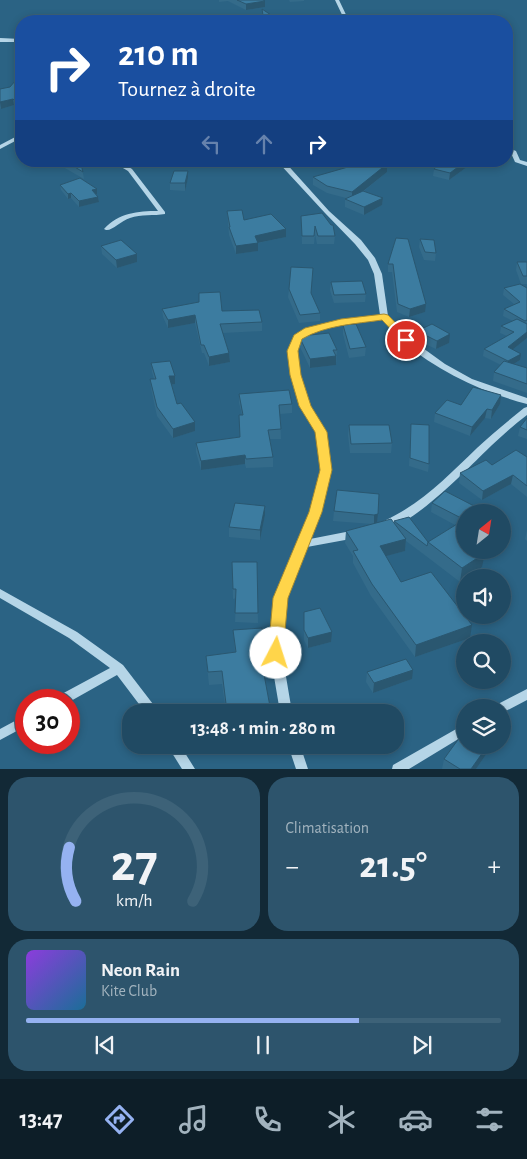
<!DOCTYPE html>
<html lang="fr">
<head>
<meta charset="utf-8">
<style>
  :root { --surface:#204a63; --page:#2d546c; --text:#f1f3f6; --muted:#a2b3be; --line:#3d6278; --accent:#95b2f1 }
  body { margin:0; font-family:"Alegreya Sans",sans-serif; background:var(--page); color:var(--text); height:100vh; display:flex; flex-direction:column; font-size:19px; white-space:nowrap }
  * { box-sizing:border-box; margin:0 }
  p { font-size:16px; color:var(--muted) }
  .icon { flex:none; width:28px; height:28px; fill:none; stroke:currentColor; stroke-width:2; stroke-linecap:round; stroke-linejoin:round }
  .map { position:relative; height:769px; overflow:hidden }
  .side { display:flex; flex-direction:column; gap:8px; padding:8px; background:#122936; flex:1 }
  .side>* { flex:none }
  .hud { position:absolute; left:15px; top:15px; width:498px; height:152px; border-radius:20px; box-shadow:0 2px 8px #0003,0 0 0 1px var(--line); background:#1a4fa0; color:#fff; overflow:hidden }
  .needle { width:32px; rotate:30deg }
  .buttons { position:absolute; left:456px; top:504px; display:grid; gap:10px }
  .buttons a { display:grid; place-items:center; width:55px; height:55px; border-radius:50%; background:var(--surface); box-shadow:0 2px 8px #0003,0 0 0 1px var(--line); font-size:25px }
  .speed { position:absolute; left:15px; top:689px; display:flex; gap:10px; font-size:25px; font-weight:700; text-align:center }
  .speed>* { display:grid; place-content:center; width:65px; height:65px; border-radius:50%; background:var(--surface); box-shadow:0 2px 8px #0003,0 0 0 1px var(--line); line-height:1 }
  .speed .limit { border:8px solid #d22; background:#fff; color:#111 }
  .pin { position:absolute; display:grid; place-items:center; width:42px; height:42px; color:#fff; margin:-21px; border:2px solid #fff; border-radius:50%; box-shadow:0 1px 5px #0007 }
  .me { position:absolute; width:55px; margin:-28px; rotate:5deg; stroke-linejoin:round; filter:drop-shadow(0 0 4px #0008) }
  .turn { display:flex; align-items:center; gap:18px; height:105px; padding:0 20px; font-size:22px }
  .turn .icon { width:65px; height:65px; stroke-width:2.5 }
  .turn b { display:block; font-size:35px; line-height:42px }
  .lanes { display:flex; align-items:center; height:48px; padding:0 20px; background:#0003; justify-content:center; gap:25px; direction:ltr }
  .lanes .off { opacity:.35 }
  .big { font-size:38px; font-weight:600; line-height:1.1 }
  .side .widget { flex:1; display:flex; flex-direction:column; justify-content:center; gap:8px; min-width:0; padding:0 18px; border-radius:20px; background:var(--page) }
  .side .dial { align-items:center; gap:0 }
  .dial svg { height:130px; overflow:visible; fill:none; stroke:var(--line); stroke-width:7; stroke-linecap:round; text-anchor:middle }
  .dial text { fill:var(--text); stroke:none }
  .song { display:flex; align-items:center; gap:15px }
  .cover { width:60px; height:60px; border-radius:8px; background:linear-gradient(135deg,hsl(270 70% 55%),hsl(200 70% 35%)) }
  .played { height:5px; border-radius:2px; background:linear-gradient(90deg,var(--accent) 70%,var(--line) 70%) }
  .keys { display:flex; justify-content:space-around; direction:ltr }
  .heat { display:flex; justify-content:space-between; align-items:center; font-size:28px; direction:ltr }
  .side .tiles { flex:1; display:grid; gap:8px; grid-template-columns:1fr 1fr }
  .widget:last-child { grid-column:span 2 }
  .trip { position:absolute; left:122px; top:704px; width:282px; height:50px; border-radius:20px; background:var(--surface); box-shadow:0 2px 8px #0003,0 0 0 1px var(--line); font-weight:600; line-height:50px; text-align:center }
  .tabs { display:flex; height:80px; justify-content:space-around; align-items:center; background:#0d1e28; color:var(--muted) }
  .tabs .icon { width:35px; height:35px }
  .tabs .active { color:var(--accent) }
  .tabs b { font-size:22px; color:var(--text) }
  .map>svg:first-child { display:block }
</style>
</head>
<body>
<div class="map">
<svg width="527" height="769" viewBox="0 0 527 769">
  <rect width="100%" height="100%" fill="#2b6384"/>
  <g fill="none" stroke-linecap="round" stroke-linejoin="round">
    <path fill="#b5d5e7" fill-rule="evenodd" d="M335,0h4l10,21h-4z
      M187,15h4l8,6h-5l-7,-4z
      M0,38l21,1v3h-21z
      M21,134v4l-21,11v-4z
      M506,147l10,4 4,9 7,2v4l-12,-4 -4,-9 -5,-2z
      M111,161h8l13,8 33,43v2c-11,2 -24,0 -35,4 -9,3 -18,13 -24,12l-2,-1c14,-16 34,-18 54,-18l-30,-40z
      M277,161h7l45,50 32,29 14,18 7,16 6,42 21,22 36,26 27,15 55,19v6c-45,-12 -88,-32 -124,-62 -7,-7 -14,-15 -21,-22l-40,4 -30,9 -10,5 -6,13 4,24 9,31 17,26 5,38 -10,42 -11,27 46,-9 4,1 1,3 -1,3 -4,1 -49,9 -20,50 -5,56 10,59h-12l-10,-59 5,-56 36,-85 10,-42 -5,-38 -15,-26 -9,-31 -4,-24 7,-16 11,-6 35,-9 39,-5 -6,-41 -6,-14 -13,-16 -30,-31z
      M527,407v8c-12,9 -23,19 -35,30 -17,16 -85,88 -108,82l-1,-3 1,-3c37,-17 64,-45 93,-73 15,-14 31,-27 47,-40z
      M0,589l77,43 46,33 33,43 2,4h-13l-28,-37 -48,27v-2h-13l2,-4 52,-28 -41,-30 -69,-40z
      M527,689v11l-25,13v-5h-6l2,-4z
      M26,715v11l-26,14v-11z
      M465,724v11l-56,34h-17l1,-4z
      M167,745h13l15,24h-13z
      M288,745h12l8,24h-12z"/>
  </g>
  <path fill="#346b8a" d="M219,0h44l2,7 -19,3 -18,-9 -9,1z
    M289,0h15v1l-14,1z
    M21,74v37l-7,-6 -13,4 -1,-1v-19l10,-2z
    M50,161h34v6l-2,1 2,11 -21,-12 -4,1z
    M475,161l-26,19 -16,-4 1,-7z
    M387,164v8l-23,19 19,7 -1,7 -18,10 -19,-8v-8l1,-1 -19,-5 -14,-8v-8z
    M188,171v7l-3,13 -15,-1v-7z
    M60,185l37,4v5l-1,1 2,2 1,5 -20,5 -8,-9 -3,1 -7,-9z
    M227,211l17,9 42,9v8l-28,6v8l-22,3 -7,-19z
    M301,216l34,20 -1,8h-17l-2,-10 -1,10h-12z
    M396,238l29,74 -16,5 -12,-5 -5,-40h-4v-8z
    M420,239l16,14 -1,8 -11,-1 -5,-13z
    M101,246l36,8v8l-20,6 -15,-14z
    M517,262h10v22h-6l-5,-14z
    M331,282l35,12 -1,8 -31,1 -4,-13z
    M504,288h23v50l-15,12 8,10 -6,4 13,4v25l-34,-12 1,-9 7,-7 -18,-9 1,-7 23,-13 -7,-3 1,-7 12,-5 -10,-5 1,-7 10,-5 -11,-9z
    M289,289l22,4 9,20v8l-21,2 -11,-26z
    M162,309l60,2 40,11v9l-39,2 6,20 1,9 -21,4 -5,-13h-2l-7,-30 -27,5 -5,-11z
    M343,325l23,22 -1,9 -16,2 -6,-24z
    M417,331l32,12 -13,6 -20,-9z
    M300,338l37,12 -1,15 -26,3 -10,-21z
    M151,363l24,21 -3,1 5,19 18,18v9l-22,7 -16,-22 -6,-28 -1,-9h4l-2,-7z
    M239,394l53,10v9l-12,1 1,25h-11l3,18v10l-27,1 -1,-4 -44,6 -5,-18v-9l44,-6 2,-22 -3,-12z
    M500,404l-9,15 -6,-1 -15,18 -36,-14 1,-9 26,-8z
    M527,418v21l-9,-3 2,-9z
    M411,424l18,40 -1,8 -19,-6z
    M349,425l43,18 -1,10h-41l-2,-18z
    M527,457v40l-16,-13 -29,16 -23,-17 1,-10z
    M432,503l33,9v38h18l-1,17 -15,11h-2l-5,4 -34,-26 -20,-15 -1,10 -19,5 15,26 69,56 -55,19 -44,-61 -18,-33v-7l-8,-13 1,-12 26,-7 -39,-3 1,-10 44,3 -1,9h17v-2l34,21 27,-17 -24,-13z
    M265,515l-5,25 -31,-3v-10z
    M527,530v11l-2,-2z
    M232,562h25l1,61 -23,-1 1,-24 -3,1z
    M304,612l27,30 -23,6 -4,-8z
    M233,630l31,12v12l-4,1 11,57h-45l-4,-28 -13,1 -3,-29 29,-4z
    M367,672l45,7 -39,14 -7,-11z
    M465,745h24l-2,8 -11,16h-34l2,-10z"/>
  <path fill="#2a5770" d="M265,1v6l-19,3v-6z
    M13,99l1,6 -13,4 -1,-7z
    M58,161h4l1,6 -4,1z
    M80,161h4v6l-3,1z
    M466,161h9l-26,19 1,-7z
    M387,164v8l-35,28v-8z
    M188,171v7l-3,13v-8z
    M97,189v5l-4,2 -1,-6z
    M71,193v5l-3,1v-5z
    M98,197l1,5 -20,5v-6z
    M383,198l-1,7 -18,10v-8z
    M286,229v8l-29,6h1v8l-22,3v-8l19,-10z
    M137,254v8l-20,6 -1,-8z
    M426,304l-1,8 -16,5 1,-8z
    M195,315v8l-27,5v-8z
    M527,332v6l-20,16 1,-7z
    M450,334l-1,9 -13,6 1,-8z
    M229,353l1,9 -21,4v-9z
    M521,354l-1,6 -13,8 1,-7z
    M336,356v9l-26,3v-9z
    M169,376h6v8l-5,1z
    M501,395l-1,9 -9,15 1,-9z
    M487,409l-2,9 -15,18 2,-9z
    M195,422v9l-22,7v-9z
    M245,455v9l-44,6v-9z
    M513,475l-2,9 -29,16 1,-9z
    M265,506v9l-5,25v-10z
    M476,507l-1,5h-5z
    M378,514l-1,9 -3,1v-9z
    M406,539l-1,12 -26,7 1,-12z
    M485,553l-3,14 -15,11h-2v1l-5,3 2,-14z
    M472,625l-2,13 -55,19 1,-12z
    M332,632l-1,10 -23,6v-10z
    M413,670l-1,9 -39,14 1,-10z
    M488,745h1l-2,8 -11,16h-5z"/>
  <path fill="#3c7ca0" stroke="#2a5770" d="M237,0h26l2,1 -19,3z
    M262,9l18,12h-16z
    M182,15l13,2 -3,4h-44l1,-2 6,-3z
    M21,74v32l-8,-7 -13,3v-13l10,-2z
    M65,161h15l3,11z
    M369,161h8l10,3 -35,28 -25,-6 -14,-9z
    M443,161h23l-16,12 -16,-4z
    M174,171h14l-3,12h-15z
    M80,178l17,11 -5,1 6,7 -19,4 -8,-8 -3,1 -8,-9z
    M363,191l20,7 -19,9 -19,-8z
    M242,210l2,10 27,-6 15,15 -31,7 3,7 -22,3 -7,-19h1l-3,-16z
    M322,213l9,12h2l2,11h-17l-3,-10 -1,10h-12l-1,-20z
    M396,238l12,1 18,65 -16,5 -12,-5 -5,-40h-5z
    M420,239l14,1 2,13 -11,-1z
    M121,240l16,14 -21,6 -15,-14z
    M517,262h10v14h-4z
    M291,267l22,1 -2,25 9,20 -20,2 -11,-26z
    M362,281l4,13 -32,1 -3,-13z
    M520,284l7,4v32l-2,1 -21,-12 16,-7 -16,-14z
    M220,292l2,19 37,-1 3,12 -42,2 9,29 -20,4 -5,-12h-3l-6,-30 -27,5 -6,-11 37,-7v-9z
    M517,319l10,5v8l-19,15 13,7 -13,7 -24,-12 30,-17 -13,-6z
    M356,324l10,23 -16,2 -7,-24z
    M432,324l18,10 -13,7 -20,-10z
    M329,333l8,17h-4l3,6 -26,3 -10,-21 1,-2z
    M170,361l5,15h-6l8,28 4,-1 14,19 -22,7 -16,-22 -7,-28h6l-5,-16z
    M504,361l23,7v16l-33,-12z
    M473,387l28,8 -9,15 -5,-1 -15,18 -37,-14 12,-13 14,5z
    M289,390l3,14 -13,1 2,24 -13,1 5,27 -27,2 -1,-4 -44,6 -5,-18 44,-6 -1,-22h4l-4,-21z
    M527,418v12l-7,-3z
    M411,424l18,1v39l-19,-6z
    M349,425h40l3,18 -41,1z
    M516,450l11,7v29l-14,-11 -30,16 -23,-18 26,-13 6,5z
    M337,490l42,4 -1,20 -4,1 -40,-4z
    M445,491l31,16 -6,5h-5v5l-2,2 -31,-16z
    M235,503l30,3 -5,24 -31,-3z
    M409,517l19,25 -1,4 -33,-25z
    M391,519l15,20 -26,7 21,36 30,-10 41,53 -56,20 -44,-61 -19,-33 5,-1 -12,-19z
    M462,521l3,2v27h15l5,3 -23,15 -34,-26z
    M232,562h25l1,51h-23l1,-24h-3z
    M320,608l12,24 -24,6 -4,-8v-18z
    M262,628l2,14h-6l13,70h-44l-5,-41 -14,1 -2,-16 30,-4 -3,-22z
    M406,659l7,11 -39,13 -7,-11z
    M465,730v15h23l-17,24h-11l-16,-10z"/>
  <path fill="#ffd54a" stroke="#a68a30" d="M384,314l4,1 22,23 2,2 -2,2h-7l-21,-22c-27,4 -56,5 -80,19l-4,12 3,24 10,31 16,26 5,38 -10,42 -34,86 -5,55 -2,4 -5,2 -5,-2 -3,-4 5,-55 36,-86 11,-42 -5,-38 -16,-26 -9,-31 -3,-24 7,-16 11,-7 36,-9z"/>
</svg>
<div class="buttons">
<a><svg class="needle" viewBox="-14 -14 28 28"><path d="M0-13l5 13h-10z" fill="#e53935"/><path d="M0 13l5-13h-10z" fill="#a2b3be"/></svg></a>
<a><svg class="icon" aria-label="sound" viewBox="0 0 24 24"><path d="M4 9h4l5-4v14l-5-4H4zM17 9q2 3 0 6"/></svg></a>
<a><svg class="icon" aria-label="search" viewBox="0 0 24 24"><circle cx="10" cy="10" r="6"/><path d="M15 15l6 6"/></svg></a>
<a><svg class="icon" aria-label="layers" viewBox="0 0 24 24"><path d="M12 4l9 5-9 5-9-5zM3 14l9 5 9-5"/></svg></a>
</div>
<div class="speed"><div class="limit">30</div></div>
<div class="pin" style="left:406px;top:340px;background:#d93025"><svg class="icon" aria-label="arrive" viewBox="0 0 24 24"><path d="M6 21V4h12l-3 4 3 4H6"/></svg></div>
<svg class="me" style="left:276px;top:653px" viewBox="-20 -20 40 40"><circle r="19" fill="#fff"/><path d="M0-13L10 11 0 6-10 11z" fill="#ffd54a"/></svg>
<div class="trip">13:48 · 1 min · 280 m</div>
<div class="hud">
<div class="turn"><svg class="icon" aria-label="right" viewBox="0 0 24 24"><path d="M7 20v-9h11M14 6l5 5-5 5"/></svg><div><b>210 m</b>Tournez à droite</div></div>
<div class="lanes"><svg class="icon off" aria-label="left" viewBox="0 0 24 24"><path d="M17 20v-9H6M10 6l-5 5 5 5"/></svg><svg class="icon off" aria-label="ahead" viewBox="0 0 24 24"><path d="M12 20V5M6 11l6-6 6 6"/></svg><svg class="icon" aria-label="right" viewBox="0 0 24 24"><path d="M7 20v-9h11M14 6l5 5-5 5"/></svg></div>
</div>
</div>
<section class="side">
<div class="tiles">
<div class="widget dial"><svg viewBox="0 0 100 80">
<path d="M14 69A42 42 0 1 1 86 69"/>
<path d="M14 69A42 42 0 0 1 10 36" stroke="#95b2f1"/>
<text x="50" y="56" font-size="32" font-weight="700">27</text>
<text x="50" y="72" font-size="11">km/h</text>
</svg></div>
<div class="widget"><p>Climatisation</p>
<div class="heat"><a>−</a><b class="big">21.5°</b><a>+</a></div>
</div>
<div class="widget">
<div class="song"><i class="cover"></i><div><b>Neon Rain</b><p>Kite Club</p></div></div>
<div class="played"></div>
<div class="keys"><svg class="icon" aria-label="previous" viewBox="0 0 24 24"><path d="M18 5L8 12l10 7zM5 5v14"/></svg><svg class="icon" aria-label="pause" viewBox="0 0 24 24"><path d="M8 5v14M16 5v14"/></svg><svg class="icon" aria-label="next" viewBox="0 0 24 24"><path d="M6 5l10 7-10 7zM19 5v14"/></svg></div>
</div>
</div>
</section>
<nav class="tabs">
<b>13:47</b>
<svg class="icon active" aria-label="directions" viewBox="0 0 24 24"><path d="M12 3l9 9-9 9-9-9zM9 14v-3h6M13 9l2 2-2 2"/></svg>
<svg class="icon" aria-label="music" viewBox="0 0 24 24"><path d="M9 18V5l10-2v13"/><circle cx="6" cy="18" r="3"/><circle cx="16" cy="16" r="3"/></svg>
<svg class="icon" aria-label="phone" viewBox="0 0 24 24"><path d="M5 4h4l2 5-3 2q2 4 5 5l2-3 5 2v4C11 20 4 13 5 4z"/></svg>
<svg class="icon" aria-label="climate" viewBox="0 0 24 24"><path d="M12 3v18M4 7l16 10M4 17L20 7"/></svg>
<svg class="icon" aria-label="car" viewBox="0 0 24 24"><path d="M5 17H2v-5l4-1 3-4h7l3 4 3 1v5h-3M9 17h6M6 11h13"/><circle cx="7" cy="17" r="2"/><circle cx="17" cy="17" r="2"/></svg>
<svg class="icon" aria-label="filters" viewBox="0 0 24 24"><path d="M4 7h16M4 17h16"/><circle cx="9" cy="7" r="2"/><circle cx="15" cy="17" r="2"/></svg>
</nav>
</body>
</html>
